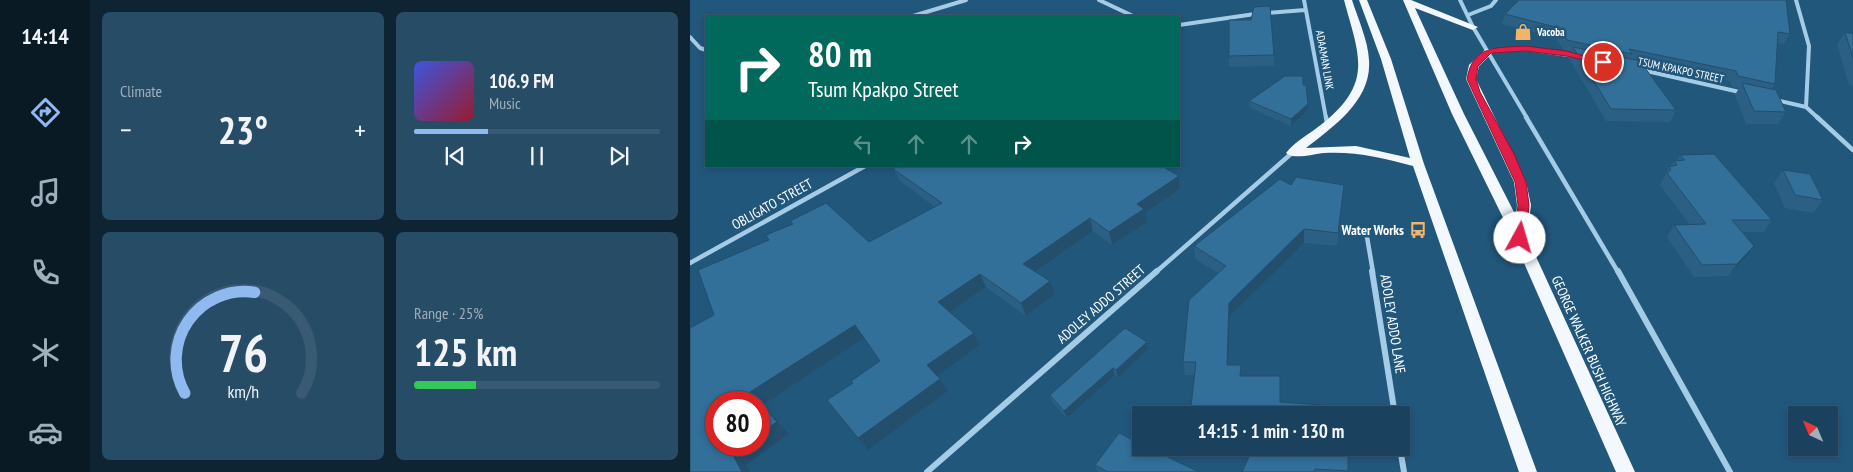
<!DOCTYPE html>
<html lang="en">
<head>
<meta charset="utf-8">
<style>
  :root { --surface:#1a415d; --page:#274c66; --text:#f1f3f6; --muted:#9fafbc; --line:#385a72; --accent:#90b9f0 }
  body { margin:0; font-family:"PT Sans Narrow",sans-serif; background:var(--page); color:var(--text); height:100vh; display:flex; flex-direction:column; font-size:19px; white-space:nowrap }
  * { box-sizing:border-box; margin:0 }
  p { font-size:16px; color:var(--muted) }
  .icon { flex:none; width:28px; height:28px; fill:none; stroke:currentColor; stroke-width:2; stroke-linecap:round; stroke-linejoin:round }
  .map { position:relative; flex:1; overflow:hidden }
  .sheet { display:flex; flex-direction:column; gap:12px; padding:12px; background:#0e2433; width:600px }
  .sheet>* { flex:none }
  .banner { position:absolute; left:15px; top:15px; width:475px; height:152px; border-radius:0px; box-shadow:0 2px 8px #0003,0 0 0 1px var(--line); background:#00695c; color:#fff; overflow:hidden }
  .needle { width:32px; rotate:316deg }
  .tools { position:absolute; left:1098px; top:406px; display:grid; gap:10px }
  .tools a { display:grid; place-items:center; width:50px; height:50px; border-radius:0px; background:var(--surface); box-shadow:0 2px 8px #0003,0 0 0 1px var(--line); font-size:25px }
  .speed { position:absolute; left:15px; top:391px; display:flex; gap:10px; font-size:25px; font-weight:700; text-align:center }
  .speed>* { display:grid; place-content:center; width:65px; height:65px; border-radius:50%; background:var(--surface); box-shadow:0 2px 8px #0003,0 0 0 1px var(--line); line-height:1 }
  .speed .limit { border:8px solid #d22; background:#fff; color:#111 }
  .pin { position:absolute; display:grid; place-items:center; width:42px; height:42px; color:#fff; margin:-21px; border:2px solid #fff; border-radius:50%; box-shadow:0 1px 5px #0007 }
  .me { position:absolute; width:55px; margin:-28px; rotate:6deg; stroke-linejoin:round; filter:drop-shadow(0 0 4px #0008) }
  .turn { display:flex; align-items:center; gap:18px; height:105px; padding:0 20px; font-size:22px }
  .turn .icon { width:65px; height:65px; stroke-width:2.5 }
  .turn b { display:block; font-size:35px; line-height:42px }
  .lanes { display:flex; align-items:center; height:48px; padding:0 20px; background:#0003; justify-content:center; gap:25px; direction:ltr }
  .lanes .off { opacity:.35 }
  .big { font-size:38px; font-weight:700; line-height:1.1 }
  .sheet .widget { flex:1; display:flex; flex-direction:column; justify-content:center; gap:8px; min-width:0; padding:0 18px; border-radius:8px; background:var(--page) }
  .sheet .dial { align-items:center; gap:0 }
  .dial svg { height:130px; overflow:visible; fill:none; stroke:var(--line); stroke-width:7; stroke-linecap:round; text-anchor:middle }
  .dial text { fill:var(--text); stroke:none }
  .song { display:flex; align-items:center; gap:15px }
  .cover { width:60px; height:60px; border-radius:8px; background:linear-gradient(135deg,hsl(230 70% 55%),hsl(350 70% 35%)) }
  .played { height:5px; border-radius:2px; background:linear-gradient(90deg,var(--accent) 30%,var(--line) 30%) }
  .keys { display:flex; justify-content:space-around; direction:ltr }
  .heat { display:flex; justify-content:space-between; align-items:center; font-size:28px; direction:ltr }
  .charge { height:8px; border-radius:4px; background:linear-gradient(90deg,#34c759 25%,var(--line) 0) }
  .sheet .tiles { flex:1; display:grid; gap:12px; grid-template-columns:repeat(2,1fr) }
  .trip { position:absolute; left:442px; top:406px; width:278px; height:50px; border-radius:0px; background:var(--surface); box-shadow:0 2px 8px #0003,0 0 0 1px var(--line); font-weight:700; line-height:50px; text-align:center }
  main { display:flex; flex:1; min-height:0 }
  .tab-bar { display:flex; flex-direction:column; width:90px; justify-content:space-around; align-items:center; background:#0a1a25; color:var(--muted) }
  .tab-bar .icon { width:35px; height:35px }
  .tab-bar .on { color:var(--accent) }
  .tab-bar b { font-size:22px; color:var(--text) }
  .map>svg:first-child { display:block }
</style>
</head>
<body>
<main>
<nav class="tab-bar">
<b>14:14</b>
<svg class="icon on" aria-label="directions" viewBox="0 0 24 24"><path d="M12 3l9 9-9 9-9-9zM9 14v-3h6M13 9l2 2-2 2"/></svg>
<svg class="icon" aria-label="music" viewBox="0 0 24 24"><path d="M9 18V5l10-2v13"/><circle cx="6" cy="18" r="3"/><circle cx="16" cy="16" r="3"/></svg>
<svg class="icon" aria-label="phone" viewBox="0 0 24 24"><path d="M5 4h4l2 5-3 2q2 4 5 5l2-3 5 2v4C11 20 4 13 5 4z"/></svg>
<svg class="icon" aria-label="climate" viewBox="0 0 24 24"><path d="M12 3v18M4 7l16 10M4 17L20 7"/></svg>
<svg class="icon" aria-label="car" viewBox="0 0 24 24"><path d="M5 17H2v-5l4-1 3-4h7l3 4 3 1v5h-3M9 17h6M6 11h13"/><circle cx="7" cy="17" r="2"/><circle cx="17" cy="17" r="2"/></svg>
</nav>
<section class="sheet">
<div class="tiles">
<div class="widget"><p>Climate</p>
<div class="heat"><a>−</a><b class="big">23°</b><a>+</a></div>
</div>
<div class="widget">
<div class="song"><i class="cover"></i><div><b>106.9 FM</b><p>Music</p></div></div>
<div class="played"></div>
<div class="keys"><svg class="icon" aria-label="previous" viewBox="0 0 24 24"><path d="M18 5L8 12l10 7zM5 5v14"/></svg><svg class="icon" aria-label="pause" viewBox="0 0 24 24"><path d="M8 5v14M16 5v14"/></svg><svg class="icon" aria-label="next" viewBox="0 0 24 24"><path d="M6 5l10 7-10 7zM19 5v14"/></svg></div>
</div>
<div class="widget dial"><svg viewBox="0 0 100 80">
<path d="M14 69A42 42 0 1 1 86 69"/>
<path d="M14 69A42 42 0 0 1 57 7" stroke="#90b9f0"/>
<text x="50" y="56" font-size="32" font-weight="700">76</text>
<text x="50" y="72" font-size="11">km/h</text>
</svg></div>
<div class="widget"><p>Range · 25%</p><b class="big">125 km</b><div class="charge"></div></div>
</div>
</section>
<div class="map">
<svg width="1163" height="472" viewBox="0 0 1163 472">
  <rect width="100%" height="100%" fill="#22577c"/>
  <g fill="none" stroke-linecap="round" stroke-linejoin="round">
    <path stroke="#a5cce6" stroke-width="4" d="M409,0l34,16
      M614,0l22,118
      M770,0l13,27 54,91
      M1106,0l13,46 -3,61
      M778,15l23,-9 5,-6
      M223,16l53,-16
      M489,25l76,-11 50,-4
      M0,37l10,11 6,2
      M799,51l37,-2 49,7
      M952,70l102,23
      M1086,100l30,7 12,11"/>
    <path stroke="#a5cce6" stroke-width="4.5" d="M636,117l1,6
      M836,117l92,155
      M1127,117l36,33
      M677,237l6,35
      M0,263l175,-97
      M466,272l136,-119"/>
    <path stroke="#a5cce6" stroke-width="6" d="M682,271l23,144
      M928,271l112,201
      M710,448l4,24
      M237,472l230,-201"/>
    <path fill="#f2f8fe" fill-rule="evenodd" d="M654,0h8c6,19 16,40 17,60 3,40 -35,66 -63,88l50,-2 54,12 -29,-99 -22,-59h8l24,59 33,105 113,308h-18l-106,-306c-29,-8 -59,-15 -89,-13 -10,1 -31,7 -38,0 9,-12 25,-20 36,-29 52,-42 37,-68 22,-124z
      M713,0h8l67,27 -5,3 -3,-1 -55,-21 49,106 52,102 1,-11 -3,-23 -48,-103 3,-14 17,-16h6l2,2 -15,15 -3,13 50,103 5,23 -4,32 108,235h-19l-103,-234 -61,-124z"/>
  </g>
  <path fill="#2b6084" d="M1096,0l4,34 -6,10 -7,-1 -2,41 -3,5 14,23 -8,12h-32l-11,-29 4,-7 -7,-1 -2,-6 -89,-18 35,47 -6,12 -64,-1 -37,-63 2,-6 -7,-2 -8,-12 -54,-14 3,-10z
    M561,20l23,35v11l-45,1v-11z
    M1155,32l8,2v52l-4,-1 -12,-41z
    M613,85l5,19 -1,7 -16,15 -41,-18 -1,-7z
    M990,155l92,65 -8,12h-22l3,26 -17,18 -34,1 -27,-40 7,-12h16l-30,-40 9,-18h1l4,-6h3z
    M203,169l286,7 1,13 -35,24 2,9 -35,23 -19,-14 -57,41 19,22 -29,22 -40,-29 -36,25 24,21 6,12 -42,31 10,15 -80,59 -10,-12 -5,-55 27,-22 -16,-23 -101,67 26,29 -43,31 4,7h-60l24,-157 55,-75 24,-16 -3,-3 79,21 66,-35 -35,-26z
    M1093,170l40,30 -10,13 -28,-5 -11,-25z
    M601,185h53l-7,61 -33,-3 -74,73 -1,49 -39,50 5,-40h-10l-2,-13 35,-89 -23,-14 -1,-13z
    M457,342l1,7 -30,28 -3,-2 -48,43 -15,-16 -2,-7z
    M658,448v24h-106z
    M405,465l104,7h-101z"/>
  <path fill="#234e6c" d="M618,104l-1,7 -16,15v-7z
    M489,176l1,13 -35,24 2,9 -35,23 -3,-13 28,-28z
    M400,218l3,13 -65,46 -5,-13z
    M614,229v14l-74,73 -2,62 -1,-13 2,-62z
    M1064,246l-9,12 -17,18 9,-12z
    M290,274l6,13 -40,28 -8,-13z
    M360,281l5,13 -29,22 -5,-13z
    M165,325l9,13 -101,67 26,29 -43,31 4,7h-8l-10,-19 12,-8h15v-11l-9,-42z
    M284,333l6,12 -45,33 -8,-13z
    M457,342l1,7 -30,28 -2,-7z
    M423,368l2,7 -48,43 -3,-7z
    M250,379l8,12 -80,59 -10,-12z"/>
  <path fill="#32709a" stroke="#234e6c" d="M829,0h267l4,34 -12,-2 -3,52 -37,-8 -2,-5 -107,-22 3,5 -65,-14 -8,-12 -54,-14z
    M580,6l4,49 -45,1v-36h22l3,-13z
    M1155,32l8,2v24z
    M883,47l67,14 36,49 -65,-1z
    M595,76h18v9h3l2,19 -17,15 -42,-18z
    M1052,83l34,7 10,22 -32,-1z
    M1024,154l58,66h-40l22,26 -17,18 -35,1 -28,-40 32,-1 -39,-51 4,-3 -2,-3 8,-2 -3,-4 11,-1 -5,-5z
    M208,166h264l17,10 -42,28 7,5 -35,23 -19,-14 -67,46 27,17 -29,22 -41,-29 -42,28 36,31 -47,32 13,14 -82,59 -31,-38 26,-17 -2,-2 29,-20 -25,-36 -105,67 27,30 -18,12v-32h-43v43h28l-12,8 10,19h-52v-144l24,-13 -16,-45 71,-30 -3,-5 27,-11 -3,-3 36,-18 43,39 73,-39 -49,-34z
    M1093,170l27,4 13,26 -28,-5z
    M606,177l48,8 -6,48 -34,-4 -75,74 -2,62h14l-1,11h40v26l68,5v8h-158l6,-53h-13l6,-62 37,-34 -32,-20 86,-67 11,6z
    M435,328l22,14 -31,28 -3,-2 -49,43 -14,-16z
    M429,433l22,11v4h8l50,24h-91l-13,-7z
    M563,448h95v23l-33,-2 -1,3h-72z"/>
  <path fill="#e11d48" stroke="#92132f" d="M836,46l40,5 41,11 -4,2 -37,-8 -40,-5 -35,2 -13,13 -2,13 4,13 34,62 12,28 3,23 -3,33 -6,4 -5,-4 3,-33 -3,-23 -48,-103c6,-35 30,-31 59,-33z"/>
  <defs>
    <g id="shop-bare" transform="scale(1.35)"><path d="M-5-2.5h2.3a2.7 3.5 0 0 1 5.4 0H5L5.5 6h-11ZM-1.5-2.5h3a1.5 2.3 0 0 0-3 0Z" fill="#f2b567" stroke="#22577c" stroke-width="2.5" paint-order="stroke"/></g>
    <g id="bus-bare" transform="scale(1.35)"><path d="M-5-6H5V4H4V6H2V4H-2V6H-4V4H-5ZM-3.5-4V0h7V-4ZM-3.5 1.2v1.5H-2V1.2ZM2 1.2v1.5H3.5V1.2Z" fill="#f2b567" stroke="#22577c" stroke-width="2.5" paint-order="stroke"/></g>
  </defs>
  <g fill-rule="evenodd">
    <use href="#shop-bare" x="833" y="32"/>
    <use href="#bus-bare" x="728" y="230"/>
  </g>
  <g text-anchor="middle" stroke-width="5" stroke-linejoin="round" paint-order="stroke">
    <g font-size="11" font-weight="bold" fill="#fff" stroke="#22577c" text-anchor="start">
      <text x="847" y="36">Vacoba</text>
    </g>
    <g font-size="11" fill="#fff" stroke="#22577c">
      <text transform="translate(635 60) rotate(80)" y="4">ADAAMAN LINK</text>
      <text transform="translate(991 70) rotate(12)" y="4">TSUM KPAKPO STREET</text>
    </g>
    <g font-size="14" fill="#fff" stroke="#22577c">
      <text transform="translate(82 204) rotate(-29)" y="5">OBLIGATO STREET</text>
      <text transform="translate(411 304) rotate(-41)" y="5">ADOLEY ADDO STREET</text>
      <text transform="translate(703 324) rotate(81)" y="5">ADOLEY ADDO LANE</text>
      <text transform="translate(899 351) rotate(66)" y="5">GEORGE WALKER BUSH HIGHWAY</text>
    </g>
    <g font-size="14" font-weight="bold" fill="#fff" stroke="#22577c" text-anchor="end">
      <text x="714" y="235">Water Works</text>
    </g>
  </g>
</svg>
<div class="tools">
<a><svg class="needle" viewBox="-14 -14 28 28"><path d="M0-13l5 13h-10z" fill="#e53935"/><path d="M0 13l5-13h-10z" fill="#9fafbc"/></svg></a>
</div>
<div class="speed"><div class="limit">80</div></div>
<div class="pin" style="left:913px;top:62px;background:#d93025"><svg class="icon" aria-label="arrive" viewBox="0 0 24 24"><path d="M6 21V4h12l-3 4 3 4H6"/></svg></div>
<svg class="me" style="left:830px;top:238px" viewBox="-20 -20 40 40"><circle r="19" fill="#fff"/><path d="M0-13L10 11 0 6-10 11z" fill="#e11d48"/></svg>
<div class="trip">14:15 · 1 min · 130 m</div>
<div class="banner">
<div class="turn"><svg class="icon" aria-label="right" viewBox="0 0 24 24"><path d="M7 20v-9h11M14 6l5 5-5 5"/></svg><div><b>80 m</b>Tsum Kpakpo Street</div></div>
<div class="lanes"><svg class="icon off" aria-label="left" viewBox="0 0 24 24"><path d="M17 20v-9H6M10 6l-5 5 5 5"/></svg><svg class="icon off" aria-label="ahead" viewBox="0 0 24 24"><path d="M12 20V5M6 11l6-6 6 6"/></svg><svg class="icon off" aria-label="ahead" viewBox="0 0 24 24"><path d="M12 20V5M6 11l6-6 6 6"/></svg><svg class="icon" aria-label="right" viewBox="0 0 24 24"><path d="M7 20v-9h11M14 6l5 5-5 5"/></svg></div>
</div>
</div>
</main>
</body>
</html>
